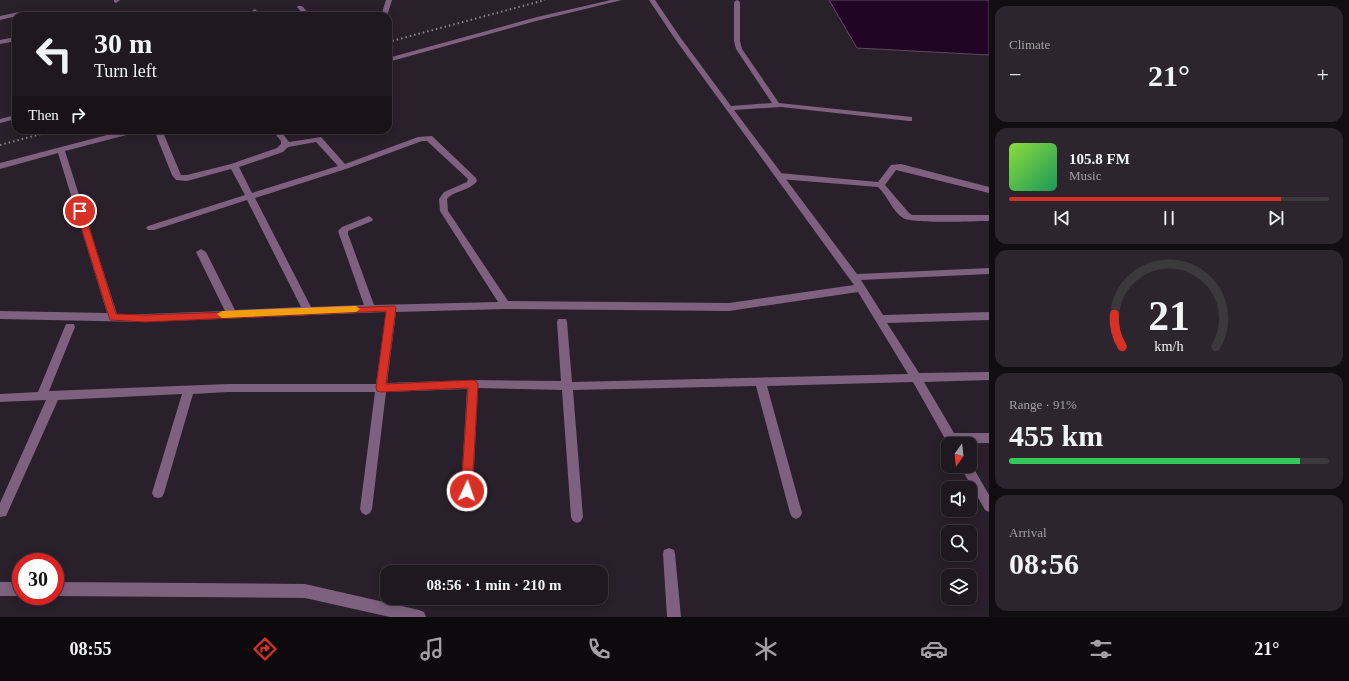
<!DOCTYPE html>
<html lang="en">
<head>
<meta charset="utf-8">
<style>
  :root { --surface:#201820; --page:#2d252d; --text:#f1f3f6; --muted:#a2a0a5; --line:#3d373e; --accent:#d93025 }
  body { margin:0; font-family:Georgia,serif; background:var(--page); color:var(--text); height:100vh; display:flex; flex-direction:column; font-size:15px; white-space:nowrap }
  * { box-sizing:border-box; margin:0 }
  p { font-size:13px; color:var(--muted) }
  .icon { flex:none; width:22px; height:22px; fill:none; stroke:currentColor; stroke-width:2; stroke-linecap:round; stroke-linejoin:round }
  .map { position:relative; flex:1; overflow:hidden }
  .details { display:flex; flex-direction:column; gap:6px; padding:6px; background:#120d12; width:360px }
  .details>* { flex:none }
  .hud { position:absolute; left:12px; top:12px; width:380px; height:122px; border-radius:12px; box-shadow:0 2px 10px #0003,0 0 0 1px var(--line); background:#201820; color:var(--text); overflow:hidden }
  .needle { width:26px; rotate:195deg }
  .buttons { position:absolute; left:941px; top:437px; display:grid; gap:8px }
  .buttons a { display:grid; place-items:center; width:36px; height:36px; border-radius:8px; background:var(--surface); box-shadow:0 2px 10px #0003,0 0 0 1px var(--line); font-size:20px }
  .speed { position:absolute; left:12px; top:553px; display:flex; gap:8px; font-size:20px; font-weight:700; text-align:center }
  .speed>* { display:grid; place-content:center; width:52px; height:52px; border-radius:50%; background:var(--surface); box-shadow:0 2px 10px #0003,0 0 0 1px var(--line); line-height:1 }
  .speed .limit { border:6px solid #d22; background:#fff; color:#111 }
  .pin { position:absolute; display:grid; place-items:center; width:34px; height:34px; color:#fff; margin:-17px; border:2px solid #fff; border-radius:50%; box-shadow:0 1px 4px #0007 }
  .me { position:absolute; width:44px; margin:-22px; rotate:3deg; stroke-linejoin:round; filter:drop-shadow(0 0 3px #0008) }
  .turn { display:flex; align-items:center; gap:14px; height:84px; padding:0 16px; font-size:18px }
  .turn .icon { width:52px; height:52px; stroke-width:2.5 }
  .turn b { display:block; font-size:28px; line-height:34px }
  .then { display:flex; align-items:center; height:38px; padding:0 16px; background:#0003; gap:8px; font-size:15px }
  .big { font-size:30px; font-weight:700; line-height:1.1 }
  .details .card { flex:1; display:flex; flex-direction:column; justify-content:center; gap:6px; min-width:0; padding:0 14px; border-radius:12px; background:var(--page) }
  .details .dial { align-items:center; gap:0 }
  .dial svg { height:104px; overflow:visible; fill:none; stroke:var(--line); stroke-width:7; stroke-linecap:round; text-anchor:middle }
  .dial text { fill:var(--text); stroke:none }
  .song { display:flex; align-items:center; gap:12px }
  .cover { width:48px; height:48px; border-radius:6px; background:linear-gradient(135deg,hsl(90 70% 55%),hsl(150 70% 35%)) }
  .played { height:4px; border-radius:2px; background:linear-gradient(90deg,var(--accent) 85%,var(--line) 85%) }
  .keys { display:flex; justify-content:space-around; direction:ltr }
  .heat { display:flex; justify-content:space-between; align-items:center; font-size:22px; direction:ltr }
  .charge { height:6px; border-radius:3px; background:linear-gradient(90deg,#34c759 91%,var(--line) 0) }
  .trip { position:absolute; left:380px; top:565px; width:228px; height:40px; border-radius:12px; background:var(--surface); box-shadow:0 2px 10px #0003,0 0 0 1px var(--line); font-weight:700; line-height:40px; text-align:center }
  .dock { display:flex; height:64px; justify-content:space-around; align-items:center; background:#0d0a0d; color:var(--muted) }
  .dock .icon { width:28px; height:28px }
  .dock .on { color:var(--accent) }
  .dock b { font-size:18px; color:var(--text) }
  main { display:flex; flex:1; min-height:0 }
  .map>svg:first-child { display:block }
</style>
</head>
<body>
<main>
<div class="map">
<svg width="989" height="617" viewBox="0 0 989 617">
  <rect width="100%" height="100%" fill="#2a202b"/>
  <path fill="#220524" stroke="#5f4961" d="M829,0h160v55l-132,-7z"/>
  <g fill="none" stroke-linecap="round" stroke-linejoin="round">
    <path fill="#7e617f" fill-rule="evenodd" d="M901,164l88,23v6l-93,-23 -11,15 24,28 3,2h77v6c-16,0 -76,3 -86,-3 -11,-7 -15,-22 -25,-31l-99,-8 -4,-3 4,-3 99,9 13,-17z"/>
    <path fill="#7e617f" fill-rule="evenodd" d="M114,0h6l-4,3 -2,-1z
      M386,0h6l-5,16h-6z
      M611,0h11l-82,20 -152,42v-4l149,-41z
      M649,0h6l25,37 51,69 41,-3 -36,-54 -2,-8v-39l3,-2 3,2v39l2,8 37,54 133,14v4h-3l-128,-14 -47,3 123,164 132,-6v6l-128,6 22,35 106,-3v8l-102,3 32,50 70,-1v8l-65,2 30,51h35v10l-41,1 -35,-62 -146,4 35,127 -2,4 -4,2 -4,-2 -2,-4 -34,-127 -183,4 10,127 -2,4 -4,2 -4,-2 -2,-4 -9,-127 -84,-2 -6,118 -2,4 -4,2 -4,-2 -2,-4 7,-117 -81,3 -14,117 -2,4 -4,2 -4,-2 -2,-4 15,-117h-147l-35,2 -29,99 -2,4 -4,1 -4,-1 -2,-4 30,-99 -124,6 -52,116 -6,1v-14l46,-103 -46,2v-8l38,-2 28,-68h8l1,3 -26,64 179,-7h148l10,-72 -241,10 -145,-3v-8l107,2 -49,-160 -58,16v-6l126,-33h13l-1,2 -73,19 52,163h28l80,-3 -29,-59 5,-3 5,3 29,58 66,-3 -54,-107 -93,30h-6l-2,-2 2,-2 97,-31 -14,-26 -44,12 -11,-1 -4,-5 -18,-45h8l19,45h6l44,-11 46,-16 4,-4v-3l-9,-11h8l9,12 32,-5 24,27 73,-27 14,-1 44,42 1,3c-7,10 -22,9 -30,18l1,12 60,90 221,2 125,-18 -179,-246zM422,141h5l41,38 -1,3 -23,10 -5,7 1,12 58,91 -124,3 -26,-71v-3l24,-10 1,-2 -4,-3 -27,11 -4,4 26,74 -53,2 -56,-109 91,-29zM316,142l22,24 -86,27 -13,-26 44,-15 5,-5zM858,292l50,82 -336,8 -5,-60 -1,-3h-8l-1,3 4,59 -88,-1 -86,3 9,-71 109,-3 224,2z
      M298,6h4l9,10h-6l-8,-9z
      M255,9l7,7h-6l-4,-5z
      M19,12l3,2 -1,1 -21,5v-4z
      M16,37v4l-16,3v-4z
      M16,115v4l-16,4v-4z
      M970,462l19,33v17l-4,-2 -25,-44h10z
      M669,548l5,2 1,4 6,63h-14l-4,-63 1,-4z
      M0,582h21v14h-21z
      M55,582l250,2 114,26 5,2 2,5h-36l-85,-19 -250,-2z"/>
    <path stroke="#8c848d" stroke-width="2" stroke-dasharray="1.5 3" stroke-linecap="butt" d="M388,42l157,-42
      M0,145l56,-15"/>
  </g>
  <path fill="#d93025" stroke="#8d1f18" d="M77,209h6l1,2 32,103 29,1 250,-9 1,2 -10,76 87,-4 3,1 2,3 -6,107 -1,3 -4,2 -4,-2 -2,-3 7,-103 -87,4 -4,-1 -1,-3 10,-77 -241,11 -35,-2 -34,-109z"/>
  <path fill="#f59e0b" d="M356,306l4,3 -4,3 -134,6 -5,-4 5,-3z"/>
</svg>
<div class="buttons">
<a><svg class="needle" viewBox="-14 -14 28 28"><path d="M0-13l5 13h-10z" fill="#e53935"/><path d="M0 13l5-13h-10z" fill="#a2a0a5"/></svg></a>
<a><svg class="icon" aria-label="sound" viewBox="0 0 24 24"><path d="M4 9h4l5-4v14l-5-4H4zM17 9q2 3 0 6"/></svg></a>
<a><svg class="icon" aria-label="search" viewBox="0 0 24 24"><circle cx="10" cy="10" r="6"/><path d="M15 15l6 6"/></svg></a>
<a><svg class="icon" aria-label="layers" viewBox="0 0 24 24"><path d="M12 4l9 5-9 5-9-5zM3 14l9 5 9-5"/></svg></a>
</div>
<div class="speed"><div class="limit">30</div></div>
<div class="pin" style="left:80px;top:211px;background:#d93025"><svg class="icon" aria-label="arrive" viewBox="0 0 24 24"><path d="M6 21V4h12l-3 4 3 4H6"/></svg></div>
<svg class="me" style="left:467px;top:491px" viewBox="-20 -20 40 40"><circle r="17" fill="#d93025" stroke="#fff" stroke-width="3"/><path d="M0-11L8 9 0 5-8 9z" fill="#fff"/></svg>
<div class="trip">08:56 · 1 min · 210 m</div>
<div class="hud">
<div class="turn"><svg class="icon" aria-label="left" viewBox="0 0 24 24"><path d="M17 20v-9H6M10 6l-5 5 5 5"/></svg><div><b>30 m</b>Turn left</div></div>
<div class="then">Then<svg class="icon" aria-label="right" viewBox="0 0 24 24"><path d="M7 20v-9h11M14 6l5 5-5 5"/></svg></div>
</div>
</div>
<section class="details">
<div class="card"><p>Climate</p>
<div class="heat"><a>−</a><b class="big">21°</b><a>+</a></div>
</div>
<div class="card">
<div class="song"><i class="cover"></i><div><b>105.8 FM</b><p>Music</p></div></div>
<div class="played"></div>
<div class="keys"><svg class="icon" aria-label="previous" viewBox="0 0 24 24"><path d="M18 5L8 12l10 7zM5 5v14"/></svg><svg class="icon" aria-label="pause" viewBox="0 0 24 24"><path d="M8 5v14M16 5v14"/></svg><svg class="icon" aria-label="next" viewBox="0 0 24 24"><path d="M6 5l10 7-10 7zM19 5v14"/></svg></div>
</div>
<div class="card dial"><svg viewBox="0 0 100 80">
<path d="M14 69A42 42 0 1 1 86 69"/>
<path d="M14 69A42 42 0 0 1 8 44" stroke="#d93025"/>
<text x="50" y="56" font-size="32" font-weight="700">21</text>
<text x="50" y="72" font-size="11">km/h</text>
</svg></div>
<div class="card"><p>Range · 91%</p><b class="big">455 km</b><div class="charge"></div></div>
<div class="card"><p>Arrival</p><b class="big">08:56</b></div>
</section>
</main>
<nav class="dock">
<b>08:55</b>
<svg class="icon on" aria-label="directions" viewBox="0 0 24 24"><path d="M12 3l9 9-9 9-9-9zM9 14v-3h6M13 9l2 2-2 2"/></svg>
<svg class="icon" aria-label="music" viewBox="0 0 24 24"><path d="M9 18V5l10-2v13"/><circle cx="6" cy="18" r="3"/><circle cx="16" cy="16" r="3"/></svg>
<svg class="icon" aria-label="phone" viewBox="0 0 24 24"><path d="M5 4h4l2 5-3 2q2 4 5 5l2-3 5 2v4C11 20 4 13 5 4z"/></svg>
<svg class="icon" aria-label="climate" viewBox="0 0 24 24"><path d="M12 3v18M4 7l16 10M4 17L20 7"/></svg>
<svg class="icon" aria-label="car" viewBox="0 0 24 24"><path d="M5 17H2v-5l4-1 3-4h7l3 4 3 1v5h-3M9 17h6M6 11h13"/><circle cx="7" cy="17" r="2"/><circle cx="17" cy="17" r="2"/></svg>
<svg class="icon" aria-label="filters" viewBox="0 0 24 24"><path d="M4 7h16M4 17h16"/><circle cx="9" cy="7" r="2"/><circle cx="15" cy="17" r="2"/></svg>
<b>21°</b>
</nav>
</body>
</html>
